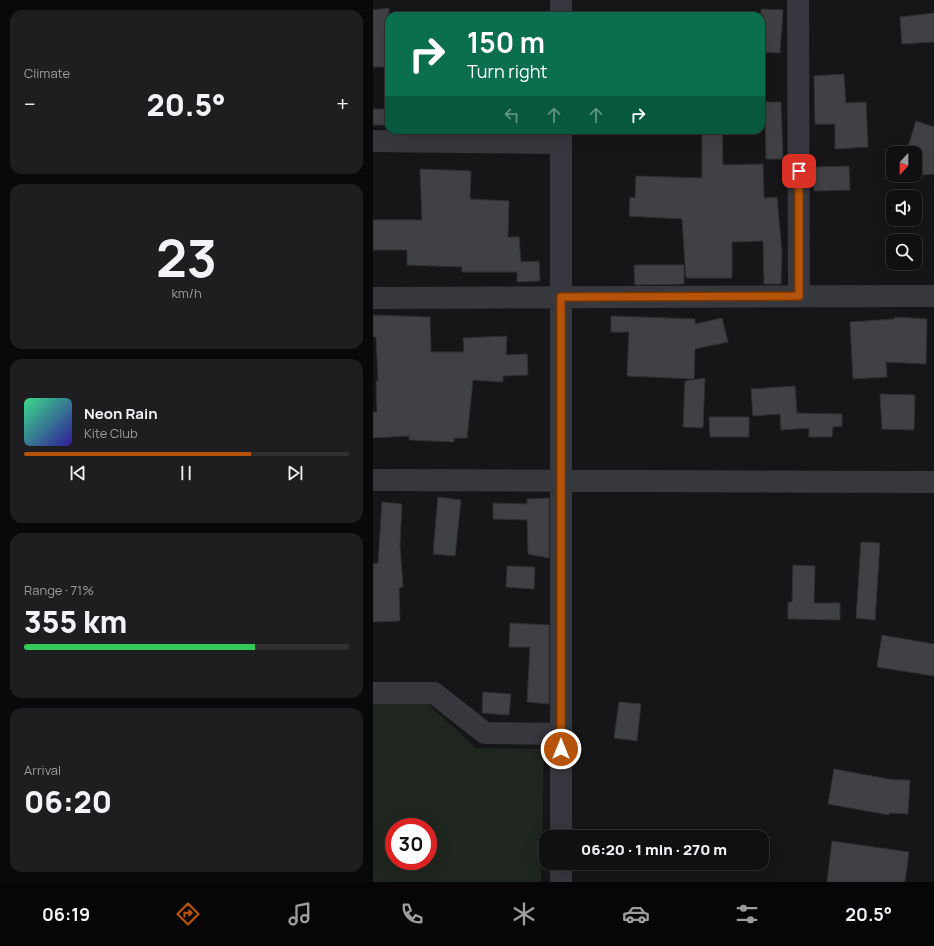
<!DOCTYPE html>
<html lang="en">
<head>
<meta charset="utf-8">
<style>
  :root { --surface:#101012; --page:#1e1e20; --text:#f1f3f6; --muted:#9c9d9f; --line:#303032; --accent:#b45309 }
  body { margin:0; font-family:Manrope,sans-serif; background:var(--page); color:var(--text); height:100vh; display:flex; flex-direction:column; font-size:15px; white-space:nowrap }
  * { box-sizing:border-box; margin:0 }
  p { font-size:13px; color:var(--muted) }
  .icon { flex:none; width:22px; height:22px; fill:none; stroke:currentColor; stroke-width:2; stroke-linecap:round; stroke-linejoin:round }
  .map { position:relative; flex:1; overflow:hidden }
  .side { display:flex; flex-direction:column; gap:10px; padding:10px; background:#09090a; width:373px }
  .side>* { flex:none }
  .top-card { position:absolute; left:12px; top:12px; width:380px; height:122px; border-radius:12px; box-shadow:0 4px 16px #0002,0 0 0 1px var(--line); background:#0b6e4f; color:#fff; overflow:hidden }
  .needle { width:26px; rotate:201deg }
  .tools { position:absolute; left:513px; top:146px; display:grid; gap:8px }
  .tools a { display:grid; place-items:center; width:36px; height:36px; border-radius:8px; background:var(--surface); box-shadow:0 4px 16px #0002,0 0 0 1px var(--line); font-size:20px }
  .speed { position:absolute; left:12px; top:818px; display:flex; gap:8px; font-size:20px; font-weight:700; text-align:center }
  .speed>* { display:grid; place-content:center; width:52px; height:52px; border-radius:50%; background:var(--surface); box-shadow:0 4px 16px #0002,0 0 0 1px var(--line); line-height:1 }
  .speed .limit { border:6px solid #d22; background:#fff; color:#111 }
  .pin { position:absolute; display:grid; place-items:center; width:34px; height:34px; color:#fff; margin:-17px; border-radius:8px; box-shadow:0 2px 6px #0006 }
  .me { position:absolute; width:44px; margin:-22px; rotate:0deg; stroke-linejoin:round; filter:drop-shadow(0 0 3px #0008) }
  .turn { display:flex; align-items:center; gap:14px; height:84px; padding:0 16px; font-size:18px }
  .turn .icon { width:52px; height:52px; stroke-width:2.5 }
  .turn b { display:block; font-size:28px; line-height:34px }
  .lanes { display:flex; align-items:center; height:38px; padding:0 16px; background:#0003; justify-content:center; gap:20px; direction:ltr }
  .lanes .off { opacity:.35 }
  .big { font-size:30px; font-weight:800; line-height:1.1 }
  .side .tile { flex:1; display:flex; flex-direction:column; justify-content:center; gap:6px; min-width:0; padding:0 14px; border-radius:12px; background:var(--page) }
  .side .dial { align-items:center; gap:0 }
  .dial b { font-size:52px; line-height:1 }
  .song { display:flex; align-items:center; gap:12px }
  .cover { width:48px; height:48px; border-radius:6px; background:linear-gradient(135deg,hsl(150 70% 55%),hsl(250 70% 35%)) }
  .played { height:4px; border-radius:2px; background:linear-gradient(90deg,var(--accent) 70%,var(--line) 70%) }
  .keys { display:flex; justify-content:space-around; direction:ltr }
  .heat { display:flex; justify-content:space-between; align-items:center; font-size:22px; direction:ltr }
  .charge { height:6px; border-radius:3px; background:linear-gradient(90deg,#34c759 71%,var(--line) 0) }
  .trip { position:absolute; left:166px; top:830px; width:230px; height:40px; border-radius:12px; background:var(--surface); box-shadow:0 4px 16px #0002,0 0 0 1px var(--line); font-weight:800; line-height:40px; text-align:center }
  .tab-bar { display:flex; height:64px; justify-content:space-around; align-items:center; background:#060607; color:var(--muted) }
  .tab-bar .icon { width:28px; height:28px }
  .tab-bar .on { color:var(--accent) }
  .tab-bar b { font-size:18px; color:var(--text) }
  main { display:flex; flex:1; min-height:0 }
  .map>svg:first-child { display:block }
</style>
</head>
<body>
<main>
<section class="side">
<div class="tile"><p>Climate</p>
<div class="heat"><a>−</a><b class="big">20.5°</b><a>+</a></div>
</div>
<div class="tile dial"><b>23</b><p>km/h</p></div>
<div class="tile">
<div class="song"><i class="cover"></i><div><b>Neon Rain</b><p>Kite Club</p></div></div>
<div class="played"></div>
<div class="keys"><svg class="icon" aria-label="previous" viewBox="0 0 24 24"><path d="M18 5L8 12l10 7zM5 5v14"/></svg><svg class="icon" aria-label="pause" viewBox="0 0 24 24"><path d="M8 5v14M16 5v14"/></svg><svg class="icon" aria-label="next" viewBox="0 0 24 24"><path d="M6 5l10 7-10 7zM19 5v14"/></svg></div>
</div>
<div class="tile"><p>Range · 71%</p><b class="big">355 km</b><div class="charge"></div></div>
<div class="tile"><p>Arrival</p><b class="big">06:20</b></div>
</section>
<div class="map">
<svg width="561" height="882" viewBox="0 0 561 882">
  <rect width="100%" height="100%" fill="#161618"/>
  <path fill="#1e261f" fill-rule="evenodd" d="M0,702l54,1 49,45 68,1 -3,133h-168zM21,827h34v34h-34z"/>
  <path fill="#404145" stroke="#303034" d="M16,8v59h-16v-57z
    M388,9l22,1 -3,43 -19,-1z
    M561,13v29l-32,2 -2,-27z
    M471,74l2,29 20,-1 2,45 -33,2v-25h-20l-1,-48z
    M392,102h16l2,57h-17z
    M0,109h16v16h-16z
    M543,121l18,6v47l-32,3v-2h13v-22h-15v-3h7z
    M329,130h20l1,35 40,-1 1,34 13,-1 5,57 -1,30h-17l-1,-43 -31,1v36h-46l-4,-59 -53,-3 1,-19 5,1 1,-22 66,2z
    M476,166l1,24 -36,1 -1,-24z
    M47,169l51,2 -1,28 39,2 -1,36h11l2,25 18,-1 1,20 -23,1v-10h-55v-5l-55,-2v-15h-34v-30h49z
    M261,265h50v19l-49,1z
    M0,315l57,2 1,35h33l-1,-14 44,-2 -1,19 21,-1 1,21 -25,1v6l-30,-2 -6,58h-13v4l-45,-2v-4l-36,2v-26h4l-1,-31h2l-2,-44h-3z
    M238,316l84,3v5l27,-6 6,24 -33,7 -1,30 -67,-3 2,-44h-18z
    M522,317l32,2 -1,45 -40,-2 1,15 -34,2 -3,-57 44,-3z
    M332,378l-2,50 -20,-1 2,-46z
    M422,386l2,27 45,1v12l-9,1 -1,10h-23v-9l-28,2 -1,-16 -27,2 -2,-27z
    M507,394l35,1 -1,35 -32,-1z
    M336,417h40v20h-39z
    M65,497l23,3 -6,56 -22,-2z
    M176,498v60l-21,-4 -1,-34 -34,-1v-16l34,1v-5z
    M9,502l20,2 -2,42 3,41 -4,1 1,33 -27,1v-58l5,-1z
    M488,542l19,1 -5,77 -19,-2z
    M420,565l22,1 -1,37h26v17l-52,-1v-17h4z
    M134,566l28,1 -1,22 -28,-2z
    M137,623l39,2v79l-22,-2 3,-55h-21z
    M509,635l52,9v32l-57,-9z
    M110,692l28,2 -2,21 -27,-2z
    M246,702l22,2 -4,37 -23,-3z
    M461,769l60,11h16l-2,34 -18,-1 -1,2 -61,-11z
    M459,841l77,11 -4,30h-78z"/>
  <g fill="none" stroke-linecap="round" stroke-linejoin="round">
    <path stroke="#37383d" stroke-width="22" d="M188,0v16
      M425,0l1,296
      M188,130v707
      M0,141l188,2
      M0,298l561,-2
      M0,480l561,2
      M0,693h61l51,40 76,1
      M188,863v19"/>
  </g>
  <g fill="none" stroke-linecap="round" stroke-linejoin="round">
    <g stroke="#753606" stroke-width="10">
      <path id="route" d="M188,749v-452l238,-1v-125"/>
    </g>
    <use href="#route" stroke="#b45309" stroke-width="7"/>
  </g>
</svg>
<div class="tools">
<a><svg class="needle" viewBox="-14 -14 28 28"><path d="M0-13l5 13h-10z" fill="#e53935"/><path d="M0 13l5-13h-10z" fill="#9c9d9f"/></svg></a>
<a><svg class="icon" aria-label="sound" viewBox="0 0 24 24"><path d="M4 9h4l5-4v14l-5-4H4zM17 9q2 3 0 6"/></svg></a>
<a><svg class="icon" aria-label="search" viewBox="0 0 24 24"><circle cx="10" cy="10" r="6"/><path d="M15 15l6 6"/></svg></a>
</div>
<div class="speed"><div class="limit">30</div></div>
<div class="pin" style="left:426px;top:171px;background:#d93025"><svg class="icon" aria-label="arrive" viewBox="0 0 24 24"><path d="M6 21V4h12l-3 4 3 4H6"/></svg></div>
<svg class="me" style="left:188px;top:749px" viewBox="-20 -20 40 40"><circle r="17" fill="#b45309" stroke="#fff" stroke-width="3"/><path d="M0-11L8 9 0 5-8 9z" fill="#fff"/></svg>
<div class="trip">06:20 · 1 min · 270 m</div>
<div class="top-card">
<div class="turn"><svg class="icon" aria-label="right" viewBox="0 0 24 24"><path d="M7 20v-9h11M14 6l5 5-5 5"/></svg><div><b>150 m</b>Turn right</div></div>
<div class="lanes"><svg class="icon off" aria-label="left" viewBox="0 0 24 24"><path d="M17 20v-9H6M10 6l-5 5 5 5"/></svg><svg class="icon off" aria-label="ahead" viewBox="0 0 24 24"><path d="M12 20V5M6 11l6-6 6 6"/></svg><svg class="icon off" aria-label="ahead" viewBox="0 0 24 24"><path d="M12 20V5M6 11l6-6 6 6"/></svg><svg class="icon" aria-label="right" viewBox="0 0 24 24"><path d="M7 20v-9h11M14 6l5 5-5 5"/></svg></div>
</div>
</div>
</main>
<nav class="tab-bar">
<b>06:19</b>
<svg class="icon on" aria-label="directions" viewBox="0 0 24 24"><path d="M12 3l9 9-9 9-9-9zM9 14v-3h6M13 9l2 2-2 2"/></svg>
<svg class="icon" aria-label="music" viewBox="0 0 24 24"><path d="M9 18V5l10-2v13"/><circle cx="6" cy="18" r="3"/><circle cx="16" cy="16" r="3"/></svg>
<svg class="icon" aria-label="phone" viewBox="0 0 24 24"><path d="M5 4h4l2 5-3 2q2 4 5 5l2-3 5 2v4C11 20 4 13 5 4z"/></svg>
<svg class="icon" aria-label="climate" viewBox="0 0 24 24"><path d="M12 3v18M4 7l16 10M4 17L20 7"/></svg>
<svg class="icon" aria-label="car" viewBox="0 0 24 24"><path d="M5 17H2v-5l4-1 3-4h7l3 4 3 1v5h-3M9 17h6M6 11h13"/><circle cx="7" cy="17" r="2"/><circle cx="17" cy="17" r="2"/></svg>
<svg class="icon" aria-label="filters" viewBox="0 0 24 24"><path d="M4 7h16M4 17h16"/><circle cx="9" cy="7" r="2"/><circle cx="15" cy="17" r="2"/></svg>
<b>20.5°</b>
</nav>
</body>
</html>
